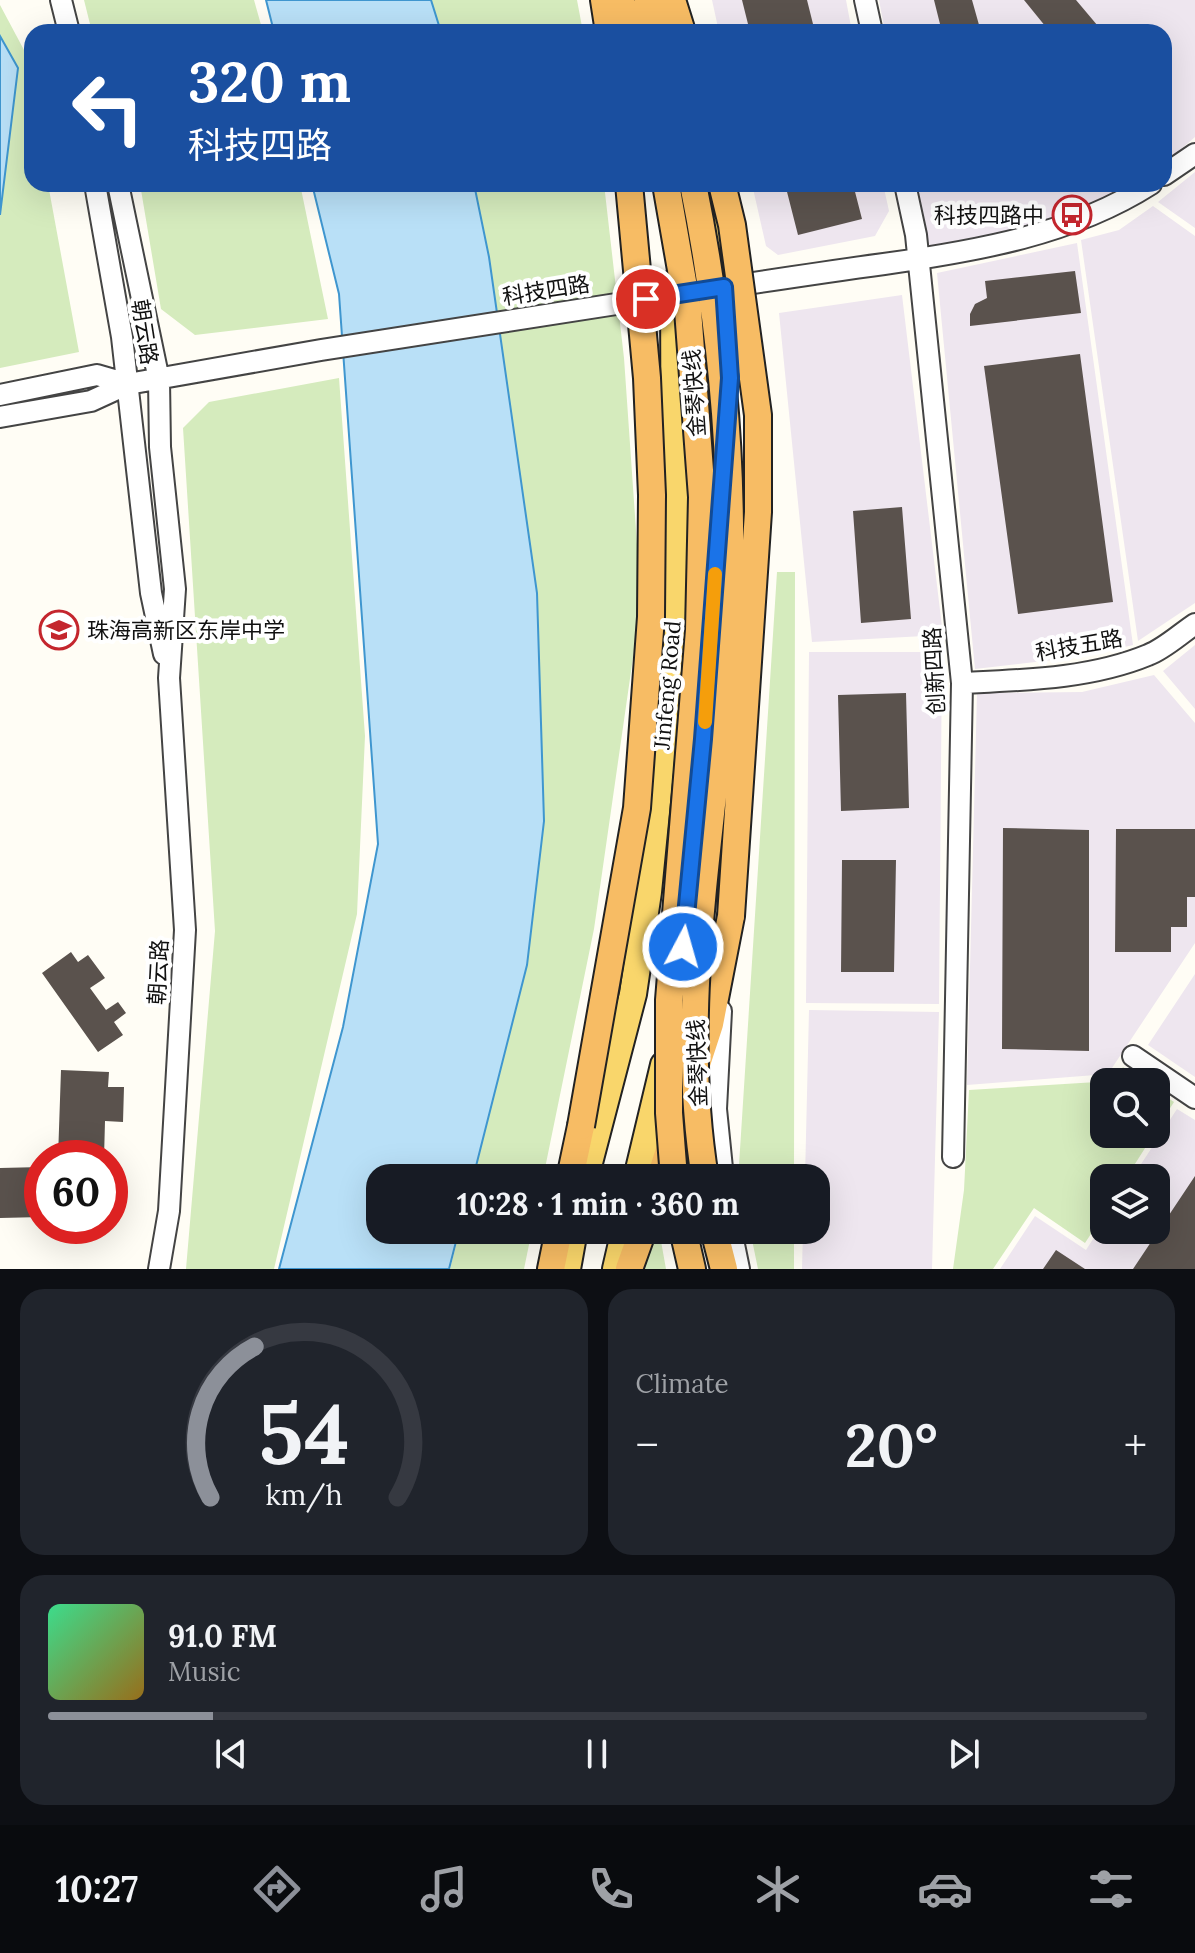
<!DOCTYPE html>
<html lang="en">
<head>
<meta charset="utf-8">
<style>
  :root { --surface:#171b24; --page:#20242c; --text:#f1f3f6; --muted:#9ea1a6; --line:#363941; --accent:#8c9099 }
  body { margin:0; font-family:Lora,"Noto Sans SC",serif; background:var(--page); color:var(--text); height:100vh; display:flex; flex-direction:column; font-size:30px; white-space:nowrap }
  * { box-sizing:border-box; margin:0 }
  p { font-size:26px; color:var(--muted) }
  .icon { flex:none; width:44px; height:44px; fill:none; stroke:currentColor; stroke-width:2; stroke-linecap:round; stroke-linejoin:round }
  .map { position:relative; height:1269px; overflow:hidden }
  .panel { display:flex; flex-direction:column; gap:20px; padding:20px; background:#0d0f14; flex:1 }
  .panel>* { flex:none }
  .guide { position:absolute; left:24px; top:24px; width:1148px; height:168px; border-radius:24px; box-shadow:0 8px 32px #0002; background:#1a4fa0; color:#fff; overflow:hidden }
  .fabs { position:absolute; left:1090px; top:1068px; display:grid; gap:16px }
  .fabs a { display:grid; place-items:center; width:80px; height:80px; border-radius:16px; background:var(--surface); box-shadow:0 8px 32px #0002; font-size:40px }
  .speed { position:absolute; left:24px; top:1140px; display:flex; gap:16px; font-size:40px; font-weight:700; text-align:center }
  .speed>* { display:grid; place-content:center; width:104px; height:104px; border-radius:50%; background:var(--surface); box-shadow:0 8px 32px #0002; line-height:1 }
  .speed .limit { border:12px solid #d22; background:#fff; color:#111 }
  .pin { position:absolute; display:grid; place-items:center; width:68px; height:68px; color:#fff; margin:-34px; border:4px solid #fff; border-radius:50%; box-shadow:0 2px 8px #0007 }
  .me { position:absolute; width:88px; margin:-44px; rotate:6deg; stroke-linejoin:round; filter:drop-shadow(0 0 6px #0008) }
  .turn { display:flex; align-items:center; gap:28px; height:168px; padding:0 32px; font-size:36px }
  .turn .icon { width:104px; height:104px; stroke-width:2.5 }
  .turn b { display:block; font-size:56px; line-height:68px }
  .big { font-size:60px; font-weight:700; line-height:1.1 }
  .panel .widget { flex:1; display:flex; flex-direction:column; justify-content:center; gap:12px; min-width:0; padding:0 28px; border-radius:24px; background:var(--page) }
  .panel .dial { align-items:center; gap:0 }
  .dial svg { height:208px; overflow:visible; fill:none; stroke:var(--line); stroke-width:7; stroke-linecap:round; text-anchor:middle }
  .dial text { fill:var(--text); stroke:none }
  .song { display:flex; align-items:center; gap:24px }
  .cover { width:96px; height:96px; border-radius:12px; background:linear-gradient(135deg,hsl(150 70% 55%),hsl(40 70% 35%)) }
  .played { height:8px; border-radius:4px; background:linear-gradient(90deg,var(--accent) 15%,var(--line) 15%) }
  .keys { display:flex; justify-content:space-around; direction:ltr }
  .heat { display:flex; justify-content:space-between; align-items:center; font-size:44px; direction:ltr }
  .panel .tiles { flex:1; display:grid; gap:20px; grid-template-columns:1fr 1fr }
  .widget:last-child { grid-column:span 2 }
  .trip { position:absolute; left:366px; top:1164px; width:464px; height:80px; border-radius:24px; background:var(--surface); box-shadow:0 8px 32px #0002; font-weight:700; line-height:80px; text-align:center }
  .tabs { display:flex; height:128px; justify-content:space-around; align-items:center; background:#090b0e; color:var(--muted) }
  .tabs .icon { width:56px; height:56px }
  .tabs .current { color:var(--accent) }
  .tabs b { font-size:36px; color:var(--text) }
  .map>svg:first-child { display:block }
</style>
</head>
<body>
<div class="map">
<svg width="1195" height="1269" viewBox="0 0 1195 1269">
  <rect width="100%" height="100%" fill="#fffdf5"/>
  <path fill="#eee6ef" d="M712,0h134l6,32h-133z
    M879,0h316v137l-31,27v-132h-279z
    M1195,172v56l-37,-26z
    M752,184h131l6,27 -14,25 -97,19 -12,-9z
    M917,184h222l-90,39 -120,23z
    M1153,206l42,30v367l-57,38 -57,-401 38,-10z
    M1077,243l56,402 -46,11 -112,13 -38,-396z
    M902,295l41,340 -131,7 -33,-329z
    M1195,645v64l-32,-38z
    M809,652h133l-3,352 -133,-1z
    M1154,675l41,48v220l-87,131 -141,11 10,-392 105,-1z
    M1195,974v103l-47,-32z
    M809,1010l130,2 -7,257h-130l1,-39h13v-52h-11z
    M1177,1109l18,11v149h-195l35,-53 51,34 18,-28v8h52v-52h-24z"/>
  <path fill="#d5ebbd" d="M84,0h170l9,32h-171z
    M431,0h146l6,32h-142z
    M0,5l24,45 8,43v91h16l31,168 -79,16z
    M140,184h160l28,135 -133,16 -34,-26z
    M474,184h130l20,174 17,244 -47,327 -51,249h-70l54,-213 17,-144 -7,-228 -48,-336z
    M339,378l26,358 -8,178 -83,355h-88l29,-338 -32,-503 26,-26z
    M777,572h18l-1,606h-53l-2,-13z
    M1123,1067l21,15h-40v52h50l-28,44h-22v36l-19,29 -51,-35 -41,61h-40l11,-79 5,-100 144,-9z
    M1156,1090l18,12 -18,28z
    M460,1230h72l-8,39h-74z
    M641,1230h18l7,39h-34z
    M750,1230h44v39h-36z"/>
  <path fill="#b9e0f7" stroke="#3f96cf" stroke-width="2" d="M266,0h165l10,32h-167z
    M0,36l18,32 -18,147z
    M312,184h162l15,73 48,336 7,228 -17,144 -54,213h-93v52h79l-10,39h-170l64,-242 35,-183 -39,-550z"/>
  <path fill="#5a524d" d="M742,0h65l8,32h-65z
    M934,0h38l9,32h-39z
    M1024,0h52l27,32h-53z
    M785,184h68l9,35 -64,16z
    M1075,271l6,42 -111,13v-12l5,-10 12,-6 -2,-17z
    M1080,354l33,248 -95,12 -34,-248z
    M902,507l9,112 -50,4 -8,-112z
    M906,693l3,115 -68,3 -3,-116z
    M1003,828l86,2v221l-87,-2z
    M1116,829h79v68h-8v30h-16v25h-56z
    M842,860h54l-2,112h-53z
    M71,952l7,10 10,-7 17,23 -15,10 16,22 12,-8 8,11 -12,9 9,13 -25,17 -56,-79z
    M61,1070l48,2 -1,15h16l-1,35 -18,-1 -1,37h-46z
    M42,1167v50l-42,1v-50z
    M1195,1176v93h-62z
    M1056,1250l29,19h-42z"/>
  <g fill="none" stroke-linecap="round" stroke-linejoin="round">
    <g stroke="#444" stroke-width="24">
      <path id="tertiary" d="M61,0l8,32
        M865,0l7,32
        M1164,175l31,-21
        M95,184l27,153 29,256 13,61
        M118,184l41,196 1,67 15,142 -6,89 16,252 -16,281 -10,58
        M905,184l11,51 46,448 -9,474
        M727,287c52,-8 105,-16 157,-23 92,-13 187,-29 267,-80
        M0,395l97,-20 31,9
        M0,417l91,-16 37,-17 193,-34 366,-57
        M962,683c61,-3 128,-4 186,-28 16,-6 32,-21 47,-31
        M721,1011l-5,98 7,69
        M1133,1056l62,42
        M731,1230l8,39"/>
    </g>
    <g stroke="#222" stroke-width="30">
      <path id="primary" d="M709,184l17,129
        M710,653l9,-129
        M700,776l7,-84
        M585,1178l48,-184 15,-102 12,-120 15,-187 -1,-302
        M637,1178l27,-113
        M567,1269l7,-39
        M616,1269l9,-39"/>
    </g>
    <g stroke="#222" stroke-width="30">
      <path id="trunk" d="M604,0l5,32
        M621,0l10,32
        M648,0l10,32
        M672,0l10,32
        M570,1178l11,-52
        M660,1178l50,-154 21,-108
        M683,1230l9,39
        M714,1230l10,39
        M551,1269l8,-39
        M629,1269l14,-39"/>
    </g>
    <use href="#tertiary" stroke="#fff" stroke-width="20"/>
    <use href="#primary" stroke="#f9d66b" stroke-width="26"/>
    <use href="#trunk" stroke="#f7bc64" stroke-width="26"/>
    <g stroke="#222" stroke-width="30" stroke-linecap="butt">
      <path id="trunk-bridge" d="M666,184l22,126 14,187 -3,133 -30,370v113l5,65
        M693,184c34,169 46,346 30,518 -15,159 -44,316 -18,476
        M722,184l10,41 26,190v97l-27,404
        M581,1126l56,-318 14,-191 1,-122 -5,-117 -18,-194"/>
    </g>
    <use href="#trunk-bridge" stroke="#f7bc64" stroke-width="26"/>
  </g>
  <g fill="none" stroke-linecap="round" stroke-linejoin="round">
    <g stroke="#114b97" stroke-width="20">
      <path id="route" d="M646,299l78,-12 6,91 -27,361 -20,208"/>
    </g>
    <use href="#route" stroke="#1a73e8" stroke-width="14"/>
    <path stroke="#f59e0b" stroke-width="14" d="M705,722l10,-148"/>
  </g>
  <defs>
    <g id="bus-ring" transform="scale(2)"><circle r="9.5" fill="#fff" stroke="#c4262e" stroke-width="1.5"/><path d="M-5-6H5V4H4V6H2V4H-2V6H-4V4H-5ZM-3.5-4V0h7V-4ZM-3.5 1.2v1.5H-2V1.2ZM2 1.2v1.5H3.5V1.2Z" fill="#c4262e"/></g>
    <g id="school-ring" transform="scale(2)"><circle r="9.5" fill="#fff" stroke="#c4262e" stroke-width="1.5"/><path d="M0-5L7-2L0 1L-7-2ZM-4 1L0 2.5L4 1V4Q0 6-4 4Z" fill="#c4262e"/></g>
  </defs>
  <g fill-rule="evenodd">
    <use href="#bus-ring" x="1072" y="215"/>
    <use href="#school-ring" x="59" y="630"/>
  </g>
  <g text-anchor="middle" stroke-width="8" stroke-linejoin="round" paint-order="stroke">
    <g font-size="22" fill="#111" stroke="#fff" text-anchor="end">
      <text x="1044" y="223">科技四路中</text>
      <text x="87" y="638" text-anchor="start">珠海高新区东岸中学</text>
    </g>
    <g font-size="22" fill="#111" stroke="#fff">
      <text transform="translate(546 290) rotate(-9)" y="8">科技四路</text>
      <text transform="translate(145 332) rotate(81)" y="8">朝云路</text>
      <text transform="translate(694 393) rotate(-94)" y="8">金琴快线</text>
      <text transform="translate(1079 645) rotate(-10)" y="8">科技五路</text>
      <text transform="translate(934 671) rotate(-93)" y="8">创新四路</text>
      <text transform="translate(667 685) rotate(-85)" y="8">Jinfeng Road</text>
      <text transform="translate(158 972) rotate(-87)" y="8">朝云路</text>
      <text transform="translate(697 1063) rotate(-92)" y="8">金琴快线</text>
    </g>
  </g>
</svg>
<div class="fabs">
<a><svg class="icon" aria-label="search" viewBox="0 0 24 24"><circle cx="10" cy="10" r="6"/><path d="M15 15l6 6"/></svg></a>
<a><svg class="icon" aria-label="layers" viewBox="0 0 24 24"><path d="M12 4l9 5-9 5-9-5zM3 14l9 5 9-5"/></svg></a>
</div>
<div class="speed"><div class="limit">60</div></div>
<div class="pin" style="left:646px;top:299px;background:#d93025"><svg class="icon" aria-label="arrive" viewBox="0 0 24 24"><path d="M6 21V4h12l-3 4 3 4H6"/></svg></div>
<svg class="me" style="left:683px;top:947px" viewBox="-20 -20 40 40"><circle r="17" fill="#1a73e8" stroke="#fff" stroke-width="3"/><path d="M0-11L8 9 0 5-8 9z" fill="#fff"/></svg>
<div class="trip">10:28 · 1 min · 360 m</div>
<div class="guide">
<div class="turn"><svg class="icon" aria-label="left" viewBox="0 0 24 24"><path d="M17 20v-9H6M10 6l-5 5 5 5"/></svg><div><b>320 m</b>科技四路</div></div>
</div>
</div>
<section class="panel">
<div class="tiles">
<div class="widget dial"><svg viewBox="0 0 100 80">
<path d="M14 69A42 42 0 1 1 86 69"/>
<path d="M14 69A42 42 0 0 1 31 11" stroke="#8c9099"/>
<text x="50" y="56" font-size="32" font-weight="700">54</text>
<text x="50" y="72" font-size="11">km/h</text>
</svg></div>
<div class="widget"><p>Climate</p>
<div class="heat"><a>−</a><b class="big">20°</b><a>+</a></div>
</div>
<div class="widget">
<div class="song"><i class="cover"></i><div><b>91.0 FM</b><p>Music</p></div></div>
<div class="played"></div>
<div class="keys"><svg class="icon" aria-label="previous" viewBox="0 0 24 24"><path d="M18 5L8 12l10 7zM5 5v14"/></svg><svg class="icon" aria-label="pause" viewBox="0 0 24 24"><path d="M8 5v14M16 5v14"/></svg><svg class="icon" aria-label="next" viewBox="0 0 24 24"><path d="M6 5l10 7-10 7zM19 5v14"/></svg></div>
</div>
</div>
</section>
<nav class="tabs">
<b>10:27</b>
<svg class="icon current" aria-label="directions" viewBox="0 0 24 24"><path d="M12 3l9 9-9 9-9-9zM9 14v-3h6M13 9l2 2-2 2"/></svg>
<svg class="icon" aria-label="music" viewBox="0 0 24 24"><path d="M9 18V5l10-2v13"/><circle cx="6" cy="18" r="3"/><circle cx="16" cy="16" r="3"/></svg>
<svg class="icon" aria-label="phone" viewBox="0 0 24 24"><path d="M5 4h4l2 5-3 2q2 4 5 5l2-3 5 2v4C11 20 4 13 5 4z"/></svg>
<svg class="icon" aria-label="climate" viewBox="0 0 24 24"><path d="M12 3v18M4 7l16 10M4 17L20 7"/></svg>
<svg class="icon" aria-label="car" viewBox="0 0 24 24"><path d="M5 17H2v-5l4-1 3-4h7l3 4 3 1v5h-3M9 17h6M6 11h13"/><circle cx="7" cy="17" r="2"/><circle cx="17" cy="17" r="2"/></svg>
<svg class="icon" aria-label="filters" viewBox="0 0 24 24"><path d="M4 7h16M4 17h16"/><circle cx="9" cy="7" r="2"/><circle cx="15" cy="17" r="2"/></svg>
</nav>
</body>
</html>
